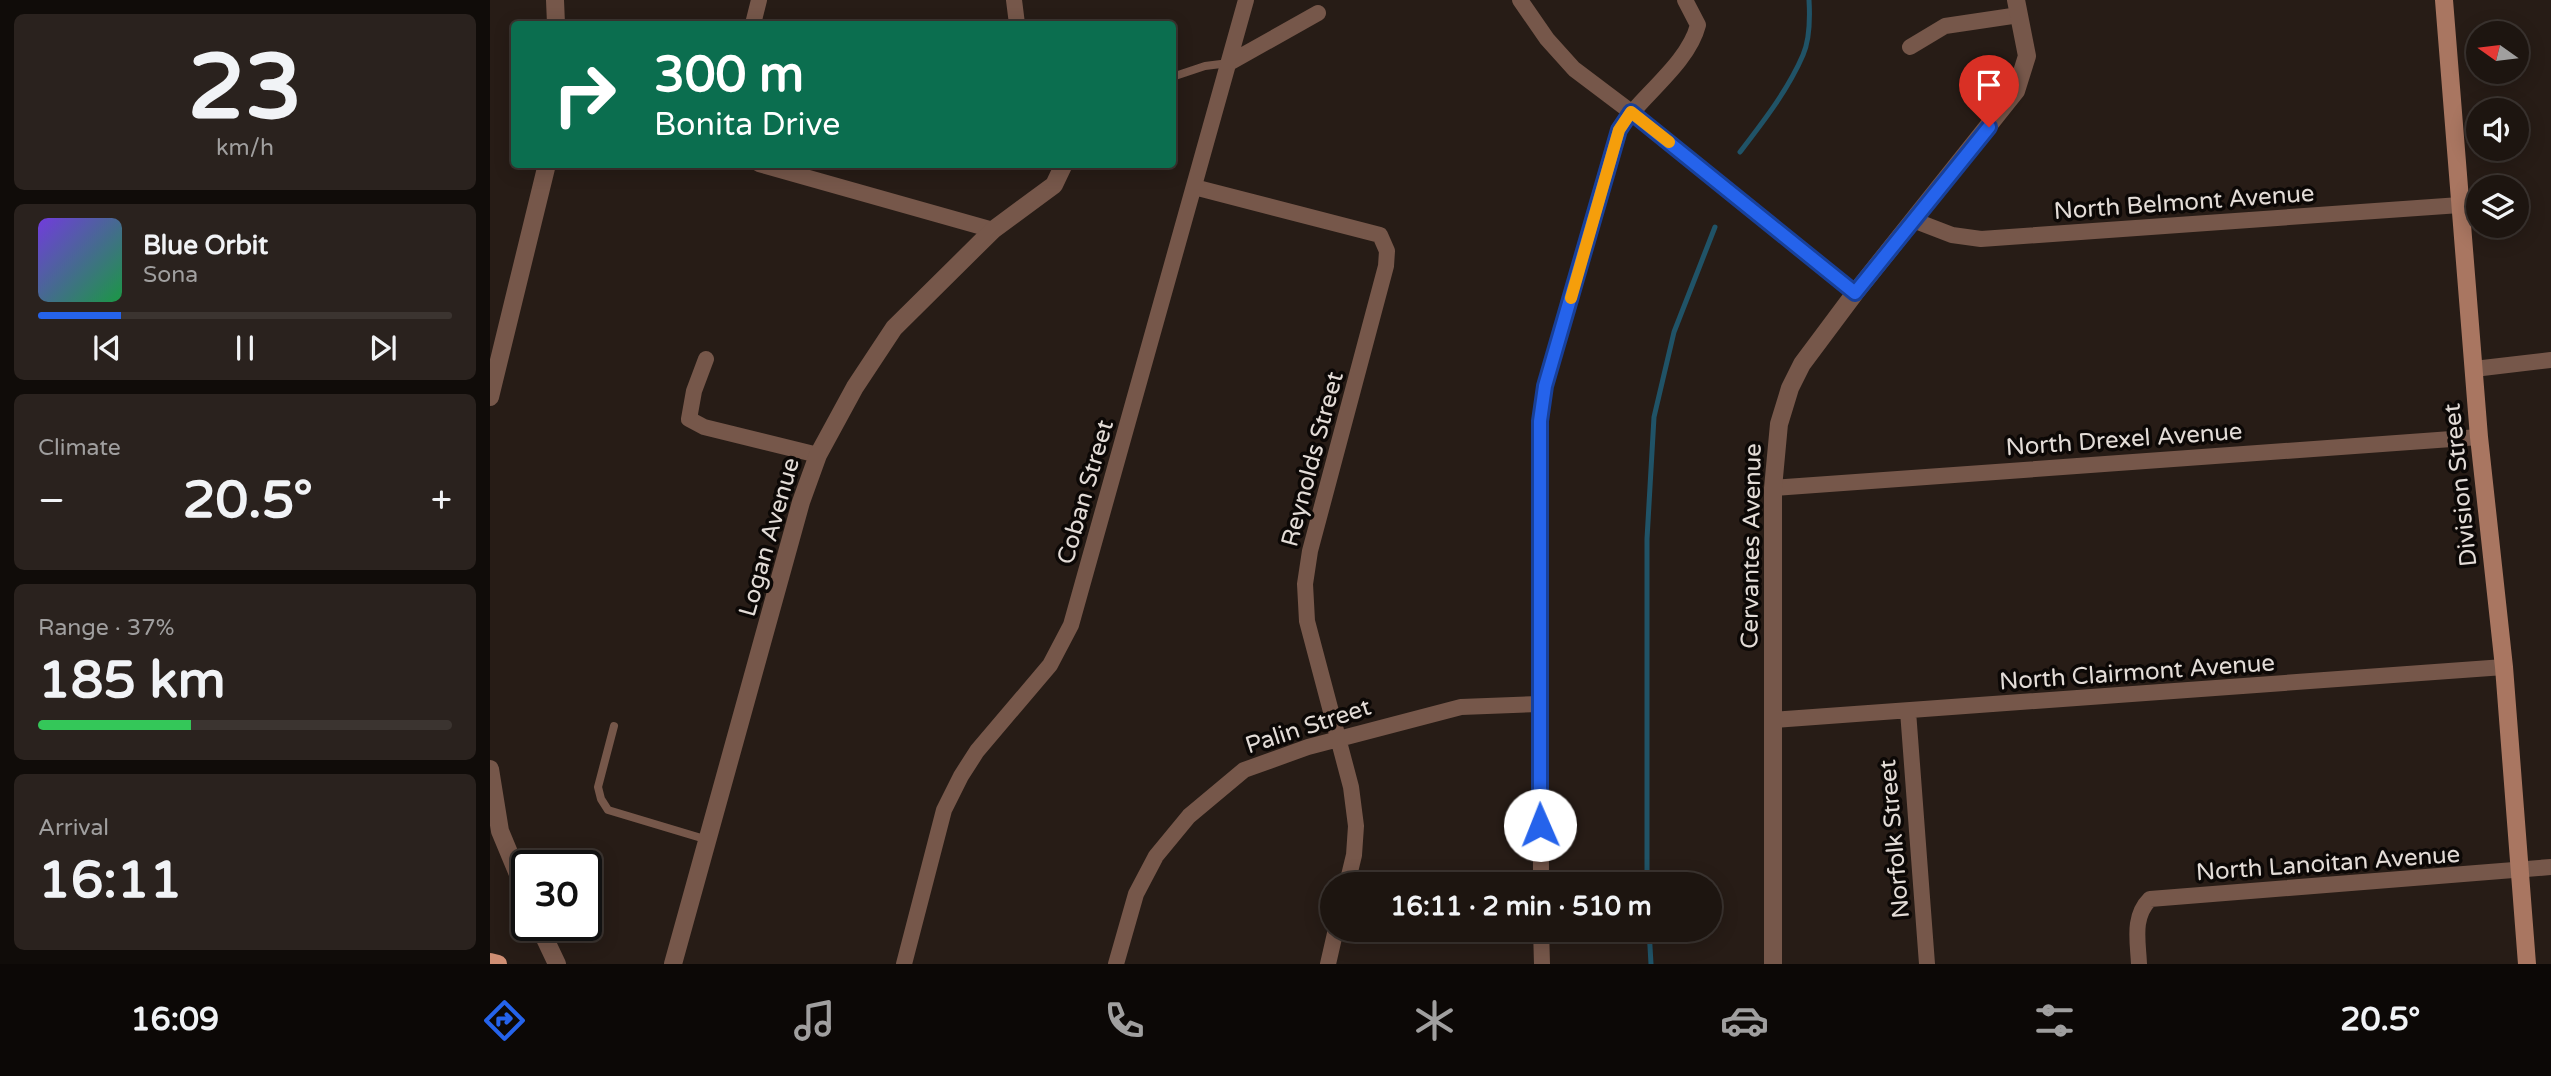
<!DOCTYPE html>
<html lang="en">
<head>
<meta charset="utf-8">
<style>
  :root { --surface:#1d1510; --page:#2a221e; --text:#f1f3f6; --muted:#a09f9f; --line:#3b3430; --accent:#2563eb }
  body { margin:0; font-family:"Varela Round",sans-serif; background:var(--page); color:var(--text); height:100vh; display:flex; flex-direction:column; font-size:26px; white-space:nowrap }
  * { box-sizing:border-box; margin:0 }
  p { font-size:23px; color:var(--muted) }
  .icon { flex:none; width:38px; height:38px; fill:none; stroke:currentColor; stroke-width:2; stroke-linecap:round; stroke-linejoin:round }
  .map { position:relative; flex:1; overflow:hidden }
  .drawer { display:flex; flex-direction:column; gap:14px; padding:14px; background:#100c09; width:490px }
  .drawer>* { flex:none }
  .hud { position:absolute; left:21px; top:21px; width:665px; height:147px; border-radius:7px; box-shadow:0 4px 18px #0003,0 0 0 2px var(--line); background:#0b6e4f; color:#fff; overflow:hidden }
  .needle { width:46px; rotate:284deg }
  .controls { position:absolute; left:1976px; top:21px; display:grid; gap:14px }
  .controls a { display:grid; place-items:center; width:63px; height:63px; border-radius:50%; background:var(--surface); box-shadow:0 4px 18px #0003,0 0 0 2px var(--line); font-size:35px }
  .speed { position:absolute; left:21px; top:850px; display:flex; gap:14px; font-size:35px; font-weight:700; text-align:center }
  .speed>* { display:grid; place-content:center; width:91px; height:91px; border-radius:50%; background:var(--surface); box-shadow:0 4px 18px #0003,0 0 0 2px var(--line); line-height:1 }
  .speed .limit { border:4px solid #111; border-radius:10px; background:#fff; color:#111 }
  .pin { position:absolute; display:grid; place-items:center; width:60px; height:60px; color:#fff; margin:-72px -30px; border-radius:50% 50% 50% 0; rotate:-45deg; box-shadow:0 0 7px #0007 }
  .pin .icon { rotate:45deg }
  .me { position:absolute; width:77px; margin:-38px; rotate:359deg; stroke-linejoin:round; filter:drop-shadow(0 0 5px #0008) }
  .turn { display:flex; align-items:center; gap:24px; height:147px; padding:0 28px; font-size:32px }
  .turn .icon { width:91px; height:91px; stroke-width:2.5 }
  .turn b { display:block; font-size:49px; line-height:60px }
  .big { font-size:52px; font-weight:700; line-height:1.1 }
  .drawer .tile { flex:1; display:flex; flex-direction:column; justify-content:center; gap:10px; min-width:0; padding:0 24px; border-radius:10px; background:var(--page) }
  .drawer .dial { align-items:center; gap:0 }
  .dial b { font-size:91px; line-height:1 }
  .song { display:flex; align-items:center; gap:21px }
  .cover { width:84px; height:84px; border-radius:10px; background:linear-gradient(135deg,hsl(260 70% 55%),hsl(140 70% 35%)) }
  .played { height:7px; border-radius:4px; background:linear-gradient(90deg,var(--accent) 20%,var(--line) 20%) }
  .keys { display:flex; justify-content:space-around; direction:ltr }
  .heat { display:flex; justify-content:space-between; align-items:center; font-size:38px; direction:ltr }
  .charge { height:10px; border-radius:5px; background:linear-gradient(90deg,#34c759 37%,var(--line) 0) }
  .trip { position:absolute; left:830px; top:872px; width:402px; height:70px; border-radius:35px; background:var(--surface); box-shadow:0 4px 18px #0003,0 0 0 2px var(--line); font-weight:700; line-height:70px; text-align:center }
  .menu { display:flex; height:112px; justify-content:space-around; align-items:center; background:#0c0806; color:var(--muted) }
  .menu .icon { width:49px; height:49px }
  .menu .active { color:var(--accent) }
  .menu b { font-size:32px; color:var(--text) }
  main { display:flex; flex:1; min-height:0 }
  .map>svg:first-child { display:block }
</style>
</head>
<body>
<main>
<section class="drawer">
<div class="tile dial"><b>23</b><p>km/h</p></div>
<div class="tile">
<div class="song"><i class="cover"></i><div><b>Blue Orbit</b><p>Sona</p></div></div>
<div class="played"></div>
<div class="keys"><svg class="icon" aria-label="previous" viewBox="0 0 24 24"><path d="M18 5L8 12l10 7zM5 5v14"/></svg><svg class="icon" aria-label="pause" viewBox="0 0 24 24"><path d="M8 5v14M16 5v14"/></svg><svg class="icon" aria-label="next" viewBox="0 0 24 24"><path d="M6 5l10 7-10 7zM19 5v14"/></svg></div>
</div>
<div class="tile"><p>Climate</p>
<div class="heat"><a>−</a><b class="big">20.5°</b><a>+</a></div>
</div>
<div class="tile"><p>Range · 37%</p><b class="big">185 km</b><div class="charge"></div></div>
<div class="tile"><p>Arrival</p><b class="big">16:11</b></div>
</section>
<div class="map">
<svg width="2061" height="964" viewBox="0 0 2061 964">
  <rect width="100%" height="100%" fill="#271c16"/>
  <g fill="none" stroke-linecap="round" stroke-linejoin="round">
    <path stroke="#205367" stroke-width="5" d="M1250,152c23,-30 48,-62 63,-97 7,-16 7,-38 6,-55
      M1157,884v-345l7,-122 20,-85 41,-105
      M1159,929l2,35"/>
    <path stroke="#76574a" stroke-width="8" d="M682,77l33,-11 24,-3
      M124,726l-16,61 3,12 7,11 100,30"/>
    <path stroke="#76574a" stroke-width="16" d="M524,0l3,24
      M1030,0l27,39 27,30 57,43 224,181
      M263,24l6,-24
      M1420,47l35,-21 74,-11
      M739,63l89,-50
      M269,164l234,66
      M704,187l186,48 7,16 -1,15 -76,285 -5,33 2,37 44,166 5,39 -2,29 -7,29
      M1423,220l39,15 29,4 479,-34
      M216,359l-12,32 -5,28 15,8 114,28
      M1984,369l77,-9
      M1283,488l706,-51
      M1418,711l19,253
      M1283,720l731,-53
      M1051,884l-1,-463 5,-35 74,-257c22,-33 69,-65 79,-104l-13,-25
      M1051,929l1,35
      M414,964l40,-154 17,-34 16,-25 73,-86 21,-40 175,-625
      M626,964l20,-70 20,-38 33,-40 55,-46 64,-23 153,-40 78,-3
      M838,964l8,-35
      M1649,964c-1,-23 -7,-47 11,-65l401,-32"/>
    <path stroke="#76574a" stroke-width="18" d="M65,0l1,24
      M0,397l57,-233
      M0,769l10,62 27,65
      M49,926l18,38
      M183,964l128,-462 17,-47 37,-68 39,-59 99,-98 61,-45 10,-21
      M1283,964v-476l6,-64 11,-36 12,-24 53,-71 161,-202 11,-35 -11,-56"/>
    <path stroke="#a97661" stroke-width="18" d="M1954,0l35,437 25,230 23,297"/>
    <path stroke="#cf8e73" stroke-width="18" d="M0,962l8,2"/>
  </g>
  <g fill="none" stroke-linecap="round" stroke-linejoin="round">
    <g stroke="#184099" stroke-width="18">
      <path id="route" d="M1050,825v-404l5,-35 74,-256 12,-18 224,181 134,-166"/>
    </g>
    <use href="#route" stroke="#2563eb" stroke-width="12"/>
    <path stroke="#f59e0b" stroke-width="12" d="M1081,298l48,-168 12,-18 38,30"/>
  </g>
  <g text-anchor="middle" stroke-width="7" stroke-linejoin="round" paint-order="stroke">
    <g font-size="24" fill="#e3dcd7" stroke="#0c0806">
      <text transform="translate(1694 202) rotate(-4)" y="8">North Belmont Avenue</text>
      <text transform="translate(1634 439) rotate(-4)" y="8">North Drexel Avenue</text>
      <text transform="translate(822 459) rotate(-75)" y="8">Reynolds Street</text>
      <text transform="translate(1970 485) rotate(-96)" y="8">Division Street</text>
      <text transform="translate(595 492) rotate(-74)" y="8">Coban Street</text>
      <text transform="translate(279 537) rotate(-74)" y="8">Logan Avenue</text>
      <text transform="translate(1261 546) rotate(-89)" y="8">Cervantes Avenue</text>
      <text transform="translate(1647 672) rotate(-4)" y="8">North Clairmont Avenue</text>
      <text transform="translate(818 726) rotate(-18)" y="8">Palin Street</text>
      <text transform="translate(1404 839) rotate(-95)" y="8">Norfolk Street</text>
      <text transform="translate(1838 863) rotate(-4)" y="8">North Lanoitan Avenue</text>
    </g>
  </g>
</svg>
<div class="controls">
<a><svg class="needle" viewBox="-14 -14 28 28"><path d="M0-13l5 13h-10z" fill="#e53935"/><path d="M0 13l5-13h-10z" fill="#a09f9f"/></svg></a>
<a><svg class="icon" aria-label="sound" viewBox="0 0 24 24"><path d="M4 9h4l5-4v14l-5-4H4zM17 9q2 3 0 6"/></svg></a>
<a><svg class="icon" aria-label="layers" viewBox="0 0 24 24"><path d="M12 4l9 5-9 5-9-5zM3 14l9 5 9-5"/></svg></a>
</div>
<div class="speed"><div class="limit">30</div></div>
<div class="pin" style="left:1499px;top:127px;background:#d93025"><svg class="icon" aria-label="arrive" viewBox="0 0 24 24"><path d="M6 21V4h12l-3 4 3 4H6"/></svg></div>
<svg class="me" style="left:1050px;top:825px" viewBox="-20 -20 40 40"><circle r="19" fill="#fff"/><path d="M0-13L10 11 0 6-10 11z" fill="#2563eb"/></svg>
<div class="trip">16:11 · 2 min · 510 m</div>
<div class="hud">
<div class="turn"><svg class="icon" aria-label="right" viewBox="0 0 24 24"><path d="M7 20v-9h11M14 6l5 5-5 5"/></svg><div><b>300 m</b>Bonita Drive</div></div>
</div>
</div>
</main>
<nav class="menu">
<b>16:09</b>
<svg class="icon active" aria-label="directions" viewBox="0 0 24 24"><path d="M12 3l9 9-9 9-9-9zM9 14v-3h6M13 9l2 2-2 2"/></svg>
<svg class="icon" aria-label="music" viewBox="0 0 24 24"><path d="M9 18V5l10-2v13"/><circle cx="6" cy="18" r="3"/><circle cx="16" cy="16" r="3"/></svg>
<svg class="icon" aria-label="phone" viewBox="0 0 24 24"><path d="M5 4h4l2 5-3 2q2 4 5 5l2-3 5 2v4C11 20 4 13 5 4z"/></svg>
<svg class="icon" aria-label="climate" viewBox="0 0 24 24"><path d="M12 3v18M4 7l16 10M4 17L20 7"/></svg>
<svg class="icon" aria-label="car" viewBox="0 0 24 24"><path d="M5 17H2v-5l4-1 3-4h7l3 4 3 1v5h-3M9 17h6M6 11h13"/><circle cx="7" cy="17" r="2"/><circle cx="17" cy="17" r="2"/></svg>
<svg class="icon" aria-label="filters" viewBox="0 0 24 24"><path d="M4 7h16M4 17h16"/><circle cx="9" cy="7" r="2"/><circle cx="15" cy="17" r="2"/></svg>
<b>20.5°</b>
</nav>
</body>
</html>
